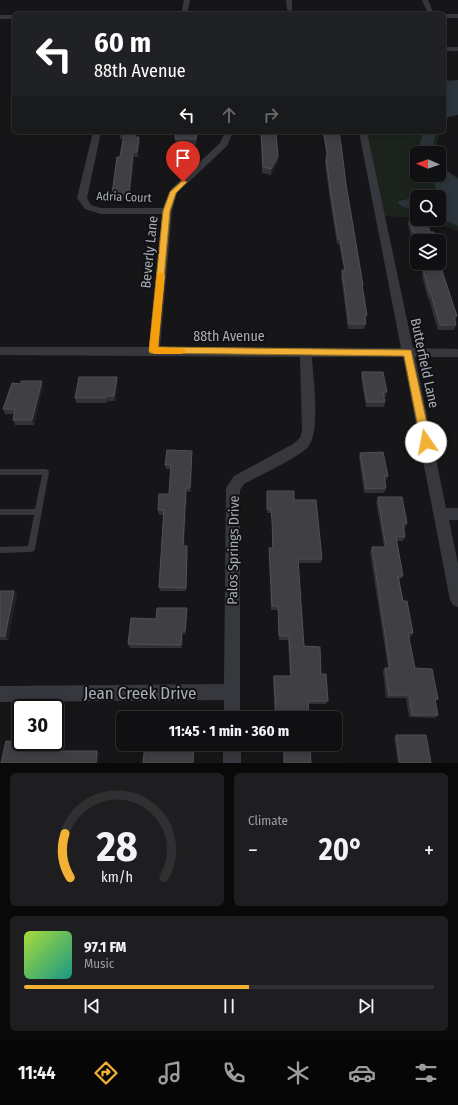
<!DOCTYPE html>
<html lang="en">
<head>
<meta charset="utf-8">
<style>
  :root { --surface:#101012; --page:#1e1e20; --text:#f1f3f6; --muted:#9c9d9f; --line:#303032; --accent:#f2b134 }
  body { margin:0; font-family:"Fira Sans Condensed",sans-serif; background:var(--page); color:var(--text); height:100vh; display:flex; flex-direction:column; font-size:15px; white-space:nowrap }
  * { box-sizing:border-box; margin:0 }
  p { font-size:13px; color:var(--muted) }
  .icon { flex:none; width:22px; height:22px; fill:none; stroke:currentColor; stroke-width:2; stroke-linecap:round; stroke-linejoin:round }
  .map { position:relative; height:763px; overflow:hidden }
  .sheet { display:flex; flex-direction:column; gap:10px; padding:10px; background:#09090a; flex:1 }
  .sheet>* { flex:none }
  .banner { position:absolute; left:12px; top:12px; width:434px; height:122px; border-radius:6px; box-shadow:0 2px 10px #0003,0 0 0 1px var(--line); background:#202124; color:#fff; overflow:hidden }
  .needle { width:26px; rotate:272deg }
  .buttons { position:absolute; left:410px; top:146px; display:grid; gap:8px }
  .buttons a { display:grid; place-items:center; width:36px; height:36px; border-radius:6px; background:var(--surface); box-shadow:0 2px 10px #0003,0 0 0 1px var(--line); font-size:20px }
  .speed { position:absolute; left:12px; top:699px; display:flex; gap:8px; font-size:20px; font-weight:700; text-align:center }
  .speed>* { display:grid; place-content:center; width:52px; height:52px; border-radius:50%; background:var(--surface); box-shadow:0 2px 10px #0003,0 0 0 1px var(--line); line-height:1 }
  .speed .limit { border:2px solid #111; border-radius:6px; background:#fff; color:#111 }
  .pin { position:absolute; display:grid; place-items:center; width:34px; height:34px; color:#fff; margin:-41px -17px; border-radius:50% 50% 50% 0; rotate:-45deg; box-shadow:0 0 4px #0007 }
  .pin .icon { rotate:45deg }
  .me { position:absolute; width:44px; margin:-22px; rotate:348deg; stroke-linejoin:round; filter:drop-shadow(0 0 3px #0008) }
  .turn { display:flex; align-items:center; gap:14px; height:84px; padding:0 16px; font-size:18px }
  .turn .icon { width:52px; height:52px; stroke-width:2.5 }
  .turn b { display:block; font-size:28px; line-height:34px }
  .lanes { display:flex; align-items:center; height:38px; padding:0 16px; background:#0003; justify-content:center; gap:20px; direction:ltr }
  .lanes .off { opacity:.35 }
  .big { font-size:30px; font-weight:700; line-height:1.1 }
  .sheet .widget { flex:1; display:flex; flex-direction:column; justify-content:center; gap:6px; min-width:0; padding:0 14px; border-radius:6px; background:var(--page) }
  .sheet .dial { align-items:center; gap:0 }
  .dial svg { height:104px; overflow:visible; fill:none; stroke:var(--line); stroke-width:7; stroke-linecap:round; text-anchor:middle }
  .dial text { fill:var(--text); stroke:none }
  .song { display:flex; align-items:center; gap:12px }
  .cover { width:48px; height:48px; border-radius:6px; background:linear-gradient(135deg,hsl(80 70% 55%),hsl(170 70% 35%)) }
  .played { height:4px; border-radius:2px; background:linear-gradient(90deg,var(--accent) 55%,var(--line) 55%) }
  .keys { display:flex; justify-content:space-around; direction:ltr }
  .heat { display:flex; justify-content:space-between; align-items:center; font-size:22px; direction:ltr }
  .sheet .tiles { flex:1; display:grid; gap:10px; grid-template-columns:1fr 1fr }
  .widget:last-child { grid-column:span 2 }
  .trip { position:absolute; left:116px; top:711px; width:226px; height:40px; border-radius:6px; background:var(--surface); box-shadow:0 2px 10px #0003,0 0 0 1px var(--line); font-weight:700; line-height:40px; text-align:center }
  .tabs { display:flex; height:64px; justify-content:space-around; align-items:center; background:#060607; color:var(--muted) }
  .tabs .icon { width:28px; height:28px }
  .tabs .active { color:var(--accent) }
  .tabs b { font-size:18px; color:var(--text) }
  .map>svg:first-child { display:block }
</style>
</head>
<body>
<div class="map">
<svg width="458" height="763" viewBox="0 0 458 763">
  <rect width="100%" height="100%" fill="#161618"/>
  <path fill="#1c231d" d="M367,132h74l-6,17 2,4h-20v22h22v-16l11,14 8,4v54l-29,-12h10v-22h-22v21l-33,-2z"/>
  <path fill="#2c353c" d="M458,80v35l-14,3v-37z
    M423,132h13l-3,16 2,5h-12l-3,-9z
    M439,161l8,10 11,8v47l-19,-8v-21h-21l15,-3 3,-6 -4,-13h7z
    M417,197v13l-14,-3 -5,-4 1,-2z"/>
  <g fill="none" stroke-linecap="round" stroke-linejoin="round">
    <path fill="#37383d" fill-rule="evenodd" d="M0,469h46l2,1 1,2 -14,77 -1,2 -3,1 -31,1v-6l28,-1 6,-31h-34v-6h35l7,-34h-42z"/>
    <path fill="#37383d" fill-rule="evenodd" d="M184,0h6l-3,14h-6z
      M286,0h6v11l-5,-1z
      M422,0h6l6,14h-6z
      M444,14h14v4h-14z
      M0,15h14v4h-14z
      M444,47h14v4h-14z
      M93,132h8l-14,66 4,7 10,3h62l7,-18 50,-47 5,-11h8l-6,14 -50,47 -5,18 -12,136 241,1 -42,-216h8l46,216 45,1v8h-43l31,151h12v12h-9l9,44v43l-5,-2 -3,-5 -47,-243h-91c1,21 9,75 -4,90 -10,11 -50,29 -64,37l-4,6v228h-16v-18l-224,2v-16l224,-2 2,-196 8,-12 59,-32 7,-6 2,-7 -2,-74 -300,-2v-8h149l13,-133h-61l-16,-5 -8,-11z
      M223,744h18v19h-18z"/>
  </g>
  <path fill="#323236" d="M120,132h16v5h3l1,5 -2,15h-4l-4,42h-17l-1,-5 8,-37 3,-18h-3z
    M176,132h22l-2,13 -20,-1 -1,-5z
    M261,132h15l2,30 -7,13 -9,-2z
    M320,132h17l26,153 -1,4 5,26 -1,6h-1l1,3 -2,5h-16l-7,-53 1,-6h2l-5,-26h-2l-7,-44 -5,-37 1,-6h1l-4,-22h-3z
    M409,219l21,13 7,9h-20v4h-2l-2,-7h-2l-3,-14z
    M439,248l3,9 -2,6 17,53 -2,5 1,4 -2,5h-16l-9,-31h-1l-6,-23 1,-6h1l-2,-7h17z
    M362,372l25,20 -2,5h-1l1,5 -1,5h-18l-5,-30z
    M117,377l1,5 -3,19h-8v2h-31l-1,-5z
    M43,386l-9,39h-19l-2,-5 1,-6h-9l-2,-5z
    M360,453l28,23 -2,5h-2l2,7 -2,5h-20l-5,-36z
    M192,455l-1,37h-4l-3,54 4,4 -2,41h-26l-1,-4 4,-72h-4l-1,-5 11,-16 1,-25h-4l-1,-4z
    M267,491l27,9 28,59 -1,4h-23l6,83 17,28 7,27 -2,3h-18l1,14h-34l-2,-39 1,-3h16l-2,-36h-9l-1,-30h-7l-2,-58v-4h3v-23l-1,-12h-4z
    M378,497l29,26 -2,5h-1l1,9 -2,4h-6l6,35 -3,4h-1l4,21 10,32 -2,4h-2l6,31 23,31 -3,2 3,14 -3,3 -26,-1 -3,-19h-20l-3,-27 2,-3h3l-18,-116 2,-5h12l-8,-45z
    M0,591h14l3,3 -9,46h-8z
    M187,612l-1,22h-3l-1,14h-52l-2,-4 28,-25z
    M396,735l35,28h-33l-4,-25z
    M283,744h27l1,19h-27z"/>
  <path fill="#212124" d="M135,132h1l-1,10 -1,-5z
    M197,132h1l-2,13v-6z
    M139,137l1,5 -2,15 -1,-5z
    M133,152l1,5 -4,42 -1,-5z
    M278,157v5l-7,13v-6z
    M117,377l1,5 -3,19 -1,-5z
    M42,381l1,5 -9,39 -2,-5z
    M192,451v4l-1,37 -1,-4z
    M186,488l1,4 -3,58 -1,-4z
    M187,546l1,4 -2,41v-3z
    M14,591l3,3 -9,46 -3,-4z
    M187,608v4l-1,22 -1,-3z
    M182,630l1,4 -1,14 -1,-3z
    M58,742l2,2 -1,9 -3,-2z
    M97,751l2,2 -1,10h-2z"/>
  <path fill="#3f3f44" stroke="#4f5156" d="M120,132h15l-1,5h5l-2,15h-4l-4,42h-17l5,-37h3l4,-23h-5z
    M176,132h21l-1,7h-21z
    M261,132h15l2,25 -7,12 -8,-2z
    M324,132h13v1h2l2,11 5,40 17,101h-1l5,30h-3l2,9h-17l-7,-54h3l-5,-31h-2l-7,-44 -5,-38h1v-4z
    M409,219h17l4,13h4l3,9h-18v-2h-3l-1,-7h-2z
    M439,248l3,9h-3z
    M439,259l1,6 17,51h-3l2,9h-16l-9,-31h-1l-7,-24h4l-2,-7h14z
    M362,372h21l4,20h-4l2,10h-18z
    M79,377h38l-3,19h-8l-1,2h-30z
    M21,381h21l-10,39h-19l2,-11h-12l9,-26 9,1z
    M167,450l25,1 -2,37h-4l-3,58h4l-1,42 -27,-1 5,-77h-6l1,-16h10l2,-29h-6z
    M383,452l5,24h-4l2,12 -20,1 -6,-36z
    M267,491h27v9h22l6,59h-24l6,87 16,1 1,27h5l2,27h-20l1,17h-33l-2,-42h17l-2,-40h-10l-1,-30h-6l-3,-58h4l-1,-28 -1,-11h-4z
    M378,497h24l5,26 -4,1 2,13h-9l7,39h-5l5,25h4l6,32h-5l7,35 17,1 6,30h-3l3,16h-26l-3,-20h-20l-4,-27h5l-18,-121h14z
    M0,591h14l-9,45h-5z
    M157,608h30l-2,23 -3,-1 -1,15 -53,-1 3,-26 25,1z
    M396,735h30l5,28h-31z
    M6,741l52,1 -2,9h41l-1,12h-95z
    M145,744h49l-1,19h-50z
    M284,744h26l1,19h-27z"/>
  <path fill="#f2b134" stroke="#9d7322" d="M183,180l4,2 -11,11 -6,18 -12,136 253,3 20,92 -1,3 -4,1 -3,-1 -2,-3 -17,-86 -254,-3 -1,-2 14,-140 7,-19z"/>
  <path fill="#f59e0b" d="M161,272l4,3 -7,72 26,2 2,2 -2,2 -3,1h-27l-5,-3 8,-76z"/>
  <g text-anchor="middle" stroke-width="4" stroke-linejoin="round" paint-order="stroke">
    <g font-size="12" fill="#a8adb8" stroke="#111113">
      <text transform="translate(124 197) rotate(2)" y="4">Adria Court</text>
    </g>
    <g font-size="14" fill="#a8adb8" stroke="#111113">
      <text transform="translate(149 252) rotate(-84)" y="5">Beverly Lane</text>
      <text x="229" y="341">88th Avenue</text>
      <text transform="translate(425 363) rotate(78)" y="5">Butterfield Lane</text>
      <text transform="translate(233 550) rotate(-89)" y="5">Palos Springs Drive</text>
    </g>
    <g font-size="17" fill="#a8adb8" stroke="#111113">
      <text x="140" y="699">Jean Creek Drive</text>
    </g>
  </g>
</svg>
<div class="buttons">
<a><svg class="needle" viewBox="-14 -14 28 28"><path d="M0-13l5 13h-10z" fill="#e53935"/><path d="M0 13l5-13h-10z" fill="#9c9d9f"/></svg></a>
<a><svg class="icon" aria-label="search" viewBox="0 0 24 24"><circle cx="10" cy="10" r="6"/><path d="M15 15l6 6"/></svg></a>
<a><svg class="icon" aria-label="layers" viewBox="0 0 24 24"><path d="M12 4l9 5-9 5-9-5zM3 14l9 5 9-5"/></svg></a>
</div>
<div class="speed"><div class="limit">30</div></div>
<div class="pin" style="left:183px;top:182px;background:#d93025"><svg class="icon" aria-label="arrive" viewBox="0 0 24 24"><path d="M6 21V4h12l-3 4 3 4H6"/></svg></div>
<svg class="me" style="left:426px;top:442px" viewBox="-20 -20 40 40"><circle r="19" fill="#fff"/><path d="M0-13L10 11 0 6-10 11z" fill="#f2b134"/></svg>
<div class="trip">11:45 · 1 min · 360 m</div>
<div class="banner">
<div class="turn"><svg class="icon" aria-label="left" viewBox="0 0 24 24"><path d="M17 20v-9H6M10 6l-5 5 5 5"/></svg><div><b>60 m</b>88th Avenue</div></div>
<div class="lanes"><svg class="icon" aria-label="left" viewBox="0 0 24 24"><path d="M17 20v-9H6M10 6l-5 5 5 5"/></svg><svg class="icon off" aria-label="ahead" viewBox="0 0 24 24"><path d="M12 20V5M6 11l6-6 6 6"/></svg><svg class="icon off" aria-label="right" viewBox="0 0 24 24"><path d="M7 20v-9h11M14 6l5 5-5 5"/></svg></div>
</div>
</div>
<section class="sheet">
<div class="tiles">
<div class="widget dial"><svg viewBox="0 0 100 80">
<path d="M14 69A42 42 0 1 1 86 69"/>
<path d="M14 69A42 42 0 0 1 10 35" stroke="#f2b134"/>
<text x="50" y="56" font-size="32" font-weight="700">28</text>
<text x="50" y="72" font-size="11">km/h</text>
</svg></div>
<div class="widget"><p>Climate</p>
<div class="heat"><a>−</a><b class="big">20°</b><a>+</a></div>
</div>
<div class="widget">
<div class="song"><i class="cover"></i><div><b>97.1 FM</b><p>Music</p></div></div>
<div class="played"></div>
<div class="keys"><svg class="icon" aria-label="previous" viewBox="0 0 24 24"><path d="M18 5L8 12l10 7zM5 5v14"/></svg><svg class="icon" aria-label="pause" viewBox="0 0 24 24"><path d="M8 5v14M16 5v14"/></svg><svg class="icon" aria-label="next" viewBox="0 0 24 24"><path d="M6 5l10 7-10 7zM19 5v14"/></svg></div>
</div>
</div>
</section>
<nav class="tabs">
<b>11:44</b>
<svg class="icon active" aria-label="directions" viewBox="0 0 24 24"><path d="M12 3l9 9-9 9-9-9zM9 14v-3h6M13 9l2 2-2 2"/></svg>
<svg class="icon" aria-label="music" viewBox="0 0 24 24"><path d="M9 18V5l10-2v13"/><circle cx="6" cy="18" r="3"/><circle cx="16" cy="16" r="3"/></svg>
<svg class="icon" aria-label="phone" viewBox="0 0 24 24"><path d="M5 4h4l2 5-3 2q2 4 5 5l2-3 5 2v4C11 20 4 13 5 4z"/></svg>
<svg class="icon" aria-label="climate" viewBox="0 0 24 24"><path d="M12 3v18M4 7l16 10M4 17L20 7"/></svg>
<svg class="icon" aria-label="car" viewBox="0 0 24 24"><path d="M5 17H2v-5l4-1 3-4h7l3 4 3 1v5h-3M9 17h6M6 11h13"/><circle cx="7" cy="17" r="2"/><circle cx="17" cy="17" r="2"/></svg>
<svg class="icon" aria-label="filters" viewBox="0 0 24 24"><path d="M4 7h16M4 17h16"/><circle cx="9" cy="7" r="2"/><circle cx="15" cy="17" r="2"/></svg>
</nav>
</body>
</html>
